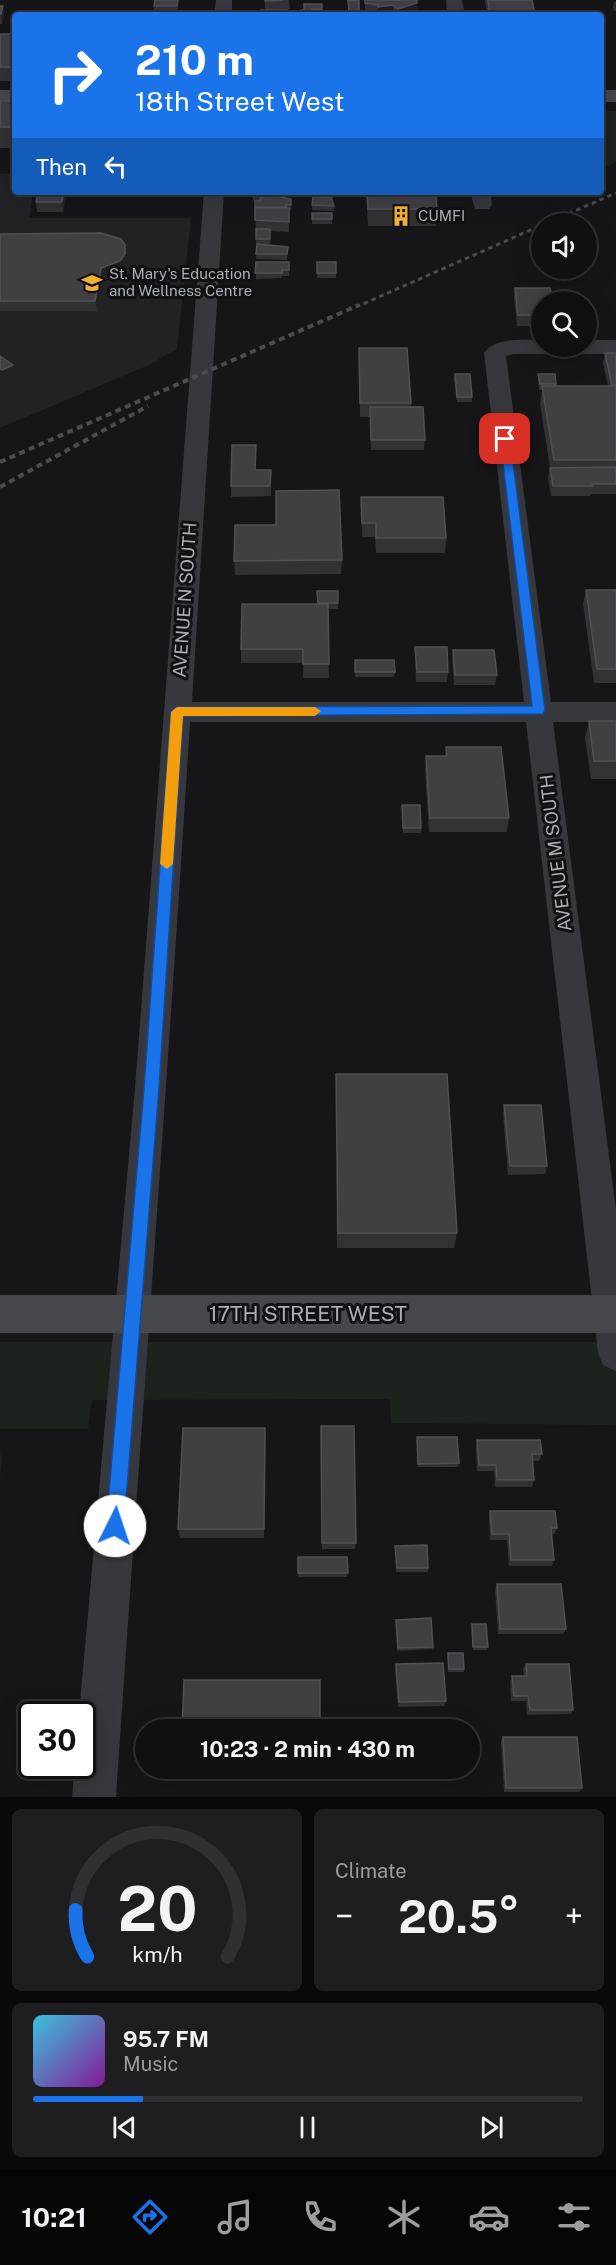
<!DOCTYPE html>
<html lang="en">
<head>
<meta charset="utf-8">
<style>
  :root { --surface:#101012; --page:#1e1e20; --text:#f1f3f6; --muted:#9c9d9f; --line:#303032; --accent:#1a73e8 }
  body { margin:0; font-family:"Public Sans",sans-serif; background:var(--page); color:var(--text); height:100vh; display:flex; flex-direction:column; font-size:22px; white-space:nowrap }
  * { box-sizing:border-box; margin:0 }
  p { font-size:20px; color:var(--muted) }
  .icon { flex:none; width:33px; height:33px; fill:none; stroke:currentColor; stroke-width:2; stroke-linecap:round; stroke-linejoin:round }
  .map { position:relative; height:1797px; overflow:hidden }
  .side { display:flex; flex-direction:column; gap:12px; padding:12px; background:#09090a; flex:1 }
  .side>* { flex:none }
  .guide { position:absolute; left:12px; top:12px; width:592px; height:183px; border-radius:6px; box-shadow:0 6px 24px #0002,0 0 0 2px var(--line); background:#1a73e8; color:#fff; overflow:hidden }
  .controls { position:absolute; left:531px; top:213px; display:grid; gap:12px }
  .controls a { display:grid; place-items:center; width:66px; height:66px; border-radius:50%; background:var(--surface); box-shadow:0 6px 24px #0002,0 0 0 2px var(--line); font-size:30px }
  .speed { position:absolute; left:18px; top:1701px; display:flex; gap:12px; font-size:30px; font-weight:700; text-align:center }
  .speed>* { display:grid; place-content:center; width:78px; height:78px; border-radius:50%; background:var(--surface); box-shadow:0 6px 24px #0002,0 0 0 2px var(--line); line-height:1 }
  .speed .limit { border:3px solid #111; border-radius:9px; background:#fff; color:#111 }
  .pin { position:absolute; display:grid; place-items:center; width:51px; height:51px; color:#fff; margin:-26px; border-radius:12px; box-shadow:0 3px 9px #0006 }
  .me { position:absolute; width:66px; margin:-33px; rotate:4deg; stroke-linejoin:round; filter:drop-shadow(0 0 4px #0008) }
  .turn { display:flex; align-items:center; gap:21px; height:126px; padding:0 24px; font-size:27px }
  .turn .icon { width:78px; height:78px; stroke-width:2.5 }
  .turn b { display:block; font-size:42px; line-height:51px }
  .then { display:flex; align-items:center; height:57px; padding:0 24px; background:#0003; gap:12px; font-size:22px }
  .big { font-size:45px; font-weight:700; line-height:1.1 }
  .side .tile { flex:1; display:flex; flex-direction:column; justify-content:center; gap:9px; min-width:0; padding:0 21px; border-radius:9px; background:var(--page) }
  .side .dial { align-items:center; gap:0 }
  .dial svg { height:156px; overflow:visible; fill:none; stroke:var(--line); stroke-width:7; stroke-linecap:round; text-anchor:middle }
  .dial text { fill:var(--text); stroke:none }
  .song { display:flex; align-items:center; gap:18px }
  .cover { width:72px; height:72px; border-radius:9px; background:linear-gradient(135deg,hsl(190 70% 55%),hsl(290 70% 35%)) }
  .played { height:6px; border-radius:3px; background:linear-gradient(90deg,var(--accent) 20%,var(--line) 20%) }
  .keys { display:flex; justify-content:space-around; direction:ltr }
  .heat { display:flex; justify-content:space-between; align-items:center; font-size:33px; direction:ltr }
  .side .tiles { flex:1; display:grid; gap:12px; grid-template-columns:1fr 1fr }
  .tile:last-child { grid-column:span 2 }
  .trip { position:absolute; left:135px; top:1719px; width:345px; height:60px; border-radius:30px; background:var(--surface); box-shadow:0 6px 24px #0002,0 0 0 2px var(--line); font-weight:700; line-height:60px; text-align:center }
  .menu { display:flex; height:96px; justify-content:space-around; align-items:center; background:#060607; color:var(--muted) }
  .menu .icon { width:42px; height:42px }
  .menu .selected { color:var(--accent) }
  .menu b { font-size:27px; color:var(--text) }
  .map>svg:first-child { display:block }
</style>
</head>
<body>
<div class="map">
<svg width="616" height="1797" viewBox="0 0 616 1797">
  <rect width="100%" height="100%" fill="#161618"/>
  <path fill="#222225" d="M0,174h15v18h18l-4,26h162l-14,131 -28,16 -149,63z"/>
  <path fill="#1c231d" d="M602,111h14v51l-14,7z
    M0,1342h616v83l-225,-2 -1,-24 -298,1 -4,29h-88z"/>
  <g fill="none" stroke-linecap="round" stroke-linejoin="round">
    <path fill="#37383d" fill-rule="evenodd" d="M216,0h16v15h-18z
      M446,0h16l3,15h-18z
      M204,192h20l-32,510h332l-40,-349c11,-16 40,-13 58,-13v6h44v-6h30v14h-102l-8,2 45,346h65v20h-63l63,488v161l-13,-6 -5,-12 -72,-631h-336c-22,358 -50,717 -74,1075h-44l3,-31h7v-52h-3l56,-626z
      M470,192h20l2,13 -3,4h-14z"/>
    <path fill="#45474d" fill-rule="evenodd" d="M0,90h15v12h-15z
      M602,90h14v12h-14z
      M0,1295h616v38h-616z"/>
    <path stroke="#4a4c52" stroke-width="3" stroke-dasharray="4.5 4" stroke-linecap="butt" d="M545,224l71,-31
      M356,307l186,-82"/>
    <path stroke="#4a4c52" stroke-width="4" stroke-dasharray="6 4.5" stroke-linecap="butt" d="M0,462l359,-157
      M0,487l148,-81"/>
  </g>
  <path fill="#323236" d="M178,0v11h-24v-5z
    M265,0h24l1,9 -25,1z
    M348,0l11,11h6v-11h49l3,13 -4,1 2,1h-66z
    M485,0h47l3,15h-48z
    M614,2h2v9h-2l-1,-4z
    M0,6h3l1,9 -2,9h-2z
    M0,34h15v47h-15z
    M0,101h15v47h-15z
    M67,192l-4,20h-26l-1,-10z
    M253,192l38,7v11h-2v22l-19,-1v13h-14l-1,-43h5h-7z
    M312,192h22v6h-3l3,8v5l-22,-1z
    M366,192h72l-2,34h-68z
    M312,213h20v11h-20z
    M0,234l126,22 -1,8 -4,7 -19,7 -5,33h-97z
    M257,244l31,3 -1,13 -31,-1z
    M256,262h33v14h-7v2l-26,1z
    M317,262h19v16h-19z
    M515,288l27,14v24h-25l-3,-28z
    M359,348l52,55v4l14,33 -1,10h-53l-1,-33h-10z
    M605,353h11v141h-25l-1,2h-39l-3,-18 2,-10 -10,-64 2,-14h-3l-1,-10v-6l18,10v2h52l-5,-23z
    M455,374l17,23v5h-15l-3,-23z
    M256,470h15v26l-40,1v-11z
    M361,497l85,41 -1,15h-69l-1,-16h-13z
    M342,560l-1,14 -106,1 -1,-14z
    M586,590h30v93h-22l-11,-79z
    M317,591h21v18h-10l1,69h-26v-15h-62v-14l76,-45z
    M415,647l33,25 -1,10h-31l-1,-25z
    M453,650l44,25 -2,10h-41l-2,-25z
    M355,660l40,12 -1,5h-39z
    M589,721h27v58h-25l-6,-41z
    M446,747l63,71 -2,14h-78l-4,-62 1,-14h19z
    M402,805l19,23v5h-18z
    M336,1074l121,159 -3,15h-117z
    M504,1105l43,61 -2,8 -37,1 -5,-61z
    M321,1426l35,117 -1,6h-33z
    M265,1428l-1,110h-84l-2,-9z
    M417,1437l42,26 -1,4h-40z
    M477,1440l65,14 -3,7h-7l2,19 -2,7h-37l-1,-16h-17l-1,-24z
    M490,1511l67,17 -3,6h-2l2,26 -2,6h-43l-2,-26h-17l-1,-22z
    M395,1546l33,22v4h-32z
    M298,1557h49v20h-49z
    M497,1584l69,45 -3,5h-65l-3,-44z
    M396,1620l37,27v2l-36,2z
    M472,1624l16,23 -1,3h-14l-2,-23z
    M448,1653l16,16v3h-16l-1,-16z
    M396,1664l50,37 -2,5 -46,1 -3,-38z
    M526,1664l47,46 -2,4 -44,1 -1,-14h-15l-1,-19 2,-6h12l-1,-7z
    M503,1737l79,51 -3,4h-75l-3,-50z
    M320,1768v8h-138l-2,-6z"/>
  <path fill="#212124" d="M417,3v10l-8,2h-11v-6z
    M393,5v9l-15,1v-8z
    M3,6l1,9 -2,9 -1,-10z
    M64,192h3l-4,20 -1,-10z
    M125,245l1,11 -1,8 -4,7 -19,7 -5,33 -2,-10 6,-33z
    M13,365l1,6 -11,5 -1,-6z
    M265,1428l1,10 -2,100v-9z
    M0,1453l2,5 -2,20z"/>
  <path fill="#3f3f44" stroke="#4f5156" stroke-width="1.5" d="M155,0h23l-1,6h-23z
    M265,0h18l-18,1z
    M348,0h11v11h-3v2h-7z
    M365,0h52v3l-19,6 -5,-4 -15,2v-2l-13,-2z
    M488,0h44l3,15h-45z
    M304,4h18v5h-11l10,1v5h-20v-5h3z
    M0,6h3l-2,8h-1z
    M261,10h26l-1,5h-25z
    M356,11l57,2 2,2h-59z
    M0,34h15v33h-15z
    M0,101h15v26h-15z
    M38,192h26l-2,10h-26z
    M253,192h28v5l10,2v6h-5v2h-31v-6h5l1,-4 17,-2 -25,1z
    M367,192h68l2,17h-69z
    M313,197h18l3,9 -22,-1z
    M255,208h34v14l-34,-2z
    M312,213h20v6h-20z
    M256,229h14v10h-14z
    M101,233l20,6 4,6v9l-5,7 -19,7 -6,33h-95v-67z
    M257,244l31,3 -1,7h-31z
    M256,262h33v8h-7v3h-27z
    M317,262h19v11h-19z
    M515,288h35l2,14h-10v13h-24z
    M359,348h48l4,55h-51z
    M605,353h11v33h-4z
    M0,356l13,9 -11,5 -2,-1z
    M455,374h15l2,23h-15z
    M538,374h17l1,10h-16z
    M542,386h74v74h-62z
    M370,407h53l2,33h-54z
    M232,445h24l-1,25h16l-1,16h-39z
    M616,467v17h-24v2h-39l-3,-18z
    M339,490l3,70 -108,1 1,-36h41v-34z
    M361,497h82l3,41h-70v-15h-14z
    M586,590h30v79h-19z
    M317,591h21v12h-20z
    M242,604h86l1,60h-26v-15h-62z
    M415,647h32l1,25h-31z
    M453,650h41l3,25h-42z
    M355,660h39l1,12h-40z
    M589,721h27v40h-22z
    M446,747h55l8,71h-79l-4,-62h21z
    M402,805h18l1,23h-18z
    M336,1074h111l10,159h-119z
    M504,1105h37l6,61h-37z
    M321,1426h33l2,117h-34z
    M183,1428h82l-1,101h-86z
    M417,1437h40l2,26 -41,1z
    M477,1440h63l2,14h-10l2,26h-37l-1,-15h-17z
    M490,1511h65l2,17h-6l3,32h-43l-2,-26h-17z
    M427,1545l1,23h-31l-2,-22z
    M298,1557h49l1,16h-50z
    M497,1584h64l5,45h-66z
    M431,1618l2,29 -35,1 -2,-28z
    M472,1624h14l2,23h-15z
    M448,1653h15l1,16h-15z
    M443,1663l3,38 -47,1 -3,-38z
    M526,1664h43l4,46h-43l-2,-14h-14l-2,-20h15z
    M184,1680h136v50h-138z
    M503,1737h74l5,51h-76z
    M180,1768h140v2h-140z"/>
  <path fill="#1a73e8" stroke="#114b97" stroke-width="1.5" d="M505,436l5,3 35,271 -2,4 -360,2 -24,372 -35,438 -3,6 -6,2 -6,-2 -3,-6 38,-438 27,-376 6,-5 355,-1 -32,-267z"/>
  <path fill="#f59e0b" d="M177,707h138l6,4 -6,5h-132l-10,148 -6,5 -7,-5 11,-152z"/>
  <defs>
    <g id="building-bare" transform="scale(1.62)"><path d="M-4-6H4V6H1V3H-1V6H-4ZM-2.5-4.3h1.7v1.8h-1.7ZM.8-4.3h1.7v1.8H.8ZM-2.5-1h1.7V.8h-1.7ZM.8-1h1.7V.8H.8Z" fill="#f2b134" stroke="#111113" stroke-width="2.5" paint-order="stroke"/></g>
    <g id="school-bare" transform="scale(1.62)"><path d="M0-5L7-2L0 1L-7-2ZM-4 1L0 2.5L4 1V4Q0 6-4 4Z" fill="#f2b134" stroke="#111113" stroke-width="2.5" paint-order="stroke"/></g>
  </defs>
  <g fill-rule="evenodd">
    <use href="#building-bare" x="401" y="216"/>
    <use href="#school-bare" x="92" y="283"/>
  </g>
  <g text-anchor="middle" stroke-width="6" stroke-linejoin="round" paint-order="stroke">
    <g font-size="15" fill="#a8adb8" stroke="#111113" text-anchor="start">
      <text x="418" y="221">CUMFI</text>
      <text x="109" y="279">St. Mary's Education<tspan x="109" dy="17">and Wellness Centre</tspan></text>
    </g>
    <g font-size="18" fill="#a8adb8" stroke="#111113">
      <text transform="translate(185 600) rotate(-86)" y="6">AVENUE N SOUTH</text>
      <text transform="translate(556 853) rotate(-97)" y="6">AVENUE M SOUTH</text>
    </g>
    <g font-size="21" fill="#a8adb8" stroke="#111113">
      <text x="308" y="1321">17TH STREET WEST</text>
    </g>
  </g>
</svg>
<div class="controls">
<a><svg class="icon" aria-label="sound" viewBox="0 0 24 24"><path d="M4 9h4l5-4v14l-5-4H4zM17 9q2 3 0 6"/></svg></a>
<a><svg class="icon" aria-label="search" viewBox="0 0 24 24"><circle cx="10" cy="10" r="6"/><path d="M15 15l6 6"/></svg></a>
</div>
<div class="speed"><div class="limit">30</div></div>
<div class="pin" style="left:505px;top:439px;background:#d93025"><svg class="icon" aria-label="arrive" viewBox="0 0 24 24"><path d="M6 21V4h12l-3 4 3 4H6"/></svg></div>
<svg class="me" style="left:115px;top:1526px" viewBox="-20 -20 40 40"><circle r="19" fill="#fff"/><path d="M0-13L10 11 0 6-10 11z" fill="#1a73e8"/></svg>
<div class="trip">10:23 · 2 min · 430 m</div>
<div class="guide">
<div class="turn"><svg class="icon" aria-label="right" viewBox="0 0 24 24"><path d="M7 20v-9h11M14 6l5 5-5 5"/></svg><div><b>210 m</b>18th Street West</div></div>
<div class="then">Then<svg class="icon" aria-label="left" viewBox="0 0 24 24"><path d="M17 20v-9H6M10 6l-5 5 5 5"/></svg></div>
</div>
</div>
<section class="side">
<div class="tiles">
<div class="tile dial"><svg viewBox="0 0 100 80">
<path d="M14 69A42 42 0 1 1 86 69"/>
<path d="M14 69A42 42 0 0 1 8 45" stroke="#1a73e8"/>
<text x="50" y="56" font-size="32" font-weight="700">20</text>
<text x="50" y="72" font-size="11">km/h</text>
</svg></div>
<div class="tile"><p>Climate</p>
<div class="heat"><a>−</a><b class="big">20.5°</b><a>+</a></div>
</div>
<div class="tile">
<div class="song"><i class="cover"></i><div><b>95.7 FM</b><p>Music</p></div></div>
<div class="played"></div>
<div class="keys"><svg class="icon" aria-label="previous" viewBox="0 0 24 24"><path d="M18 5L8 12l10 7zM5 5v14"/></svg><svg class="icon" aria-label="pause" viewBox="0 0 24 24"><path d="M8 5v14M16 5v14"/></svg><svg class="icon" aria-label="next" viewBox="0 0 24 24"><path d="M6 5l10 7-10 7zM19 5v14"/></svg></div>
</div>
</div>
</section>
<nav class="menu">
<b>10:21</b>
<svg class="icon selected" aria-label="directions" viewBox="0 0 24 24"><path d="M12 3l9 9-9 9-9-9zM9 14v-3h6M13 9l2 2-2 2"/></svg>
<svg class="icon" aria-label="music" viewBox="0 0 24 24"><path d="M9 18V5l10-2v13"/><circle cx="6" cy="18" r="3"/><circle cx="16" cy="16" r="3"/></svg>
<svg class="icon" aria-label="phone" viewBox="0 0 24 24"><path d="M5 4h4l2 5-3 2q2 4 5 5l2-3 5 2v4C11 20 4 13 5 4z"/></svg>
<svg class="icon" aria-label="climate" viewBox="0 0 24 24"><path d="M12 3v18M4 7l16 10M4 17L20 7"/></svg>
<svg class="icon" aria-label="car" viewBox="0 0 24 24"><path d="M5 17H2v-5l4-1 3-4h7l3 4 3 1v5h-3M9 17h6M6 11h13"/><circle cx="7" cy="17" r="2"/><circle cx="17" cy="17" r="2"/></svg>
<svg class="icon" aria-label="filters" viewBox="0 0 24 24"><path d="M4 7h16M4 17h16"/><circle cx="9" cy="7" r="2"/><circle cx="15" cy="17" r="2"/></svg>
</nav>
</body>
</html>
